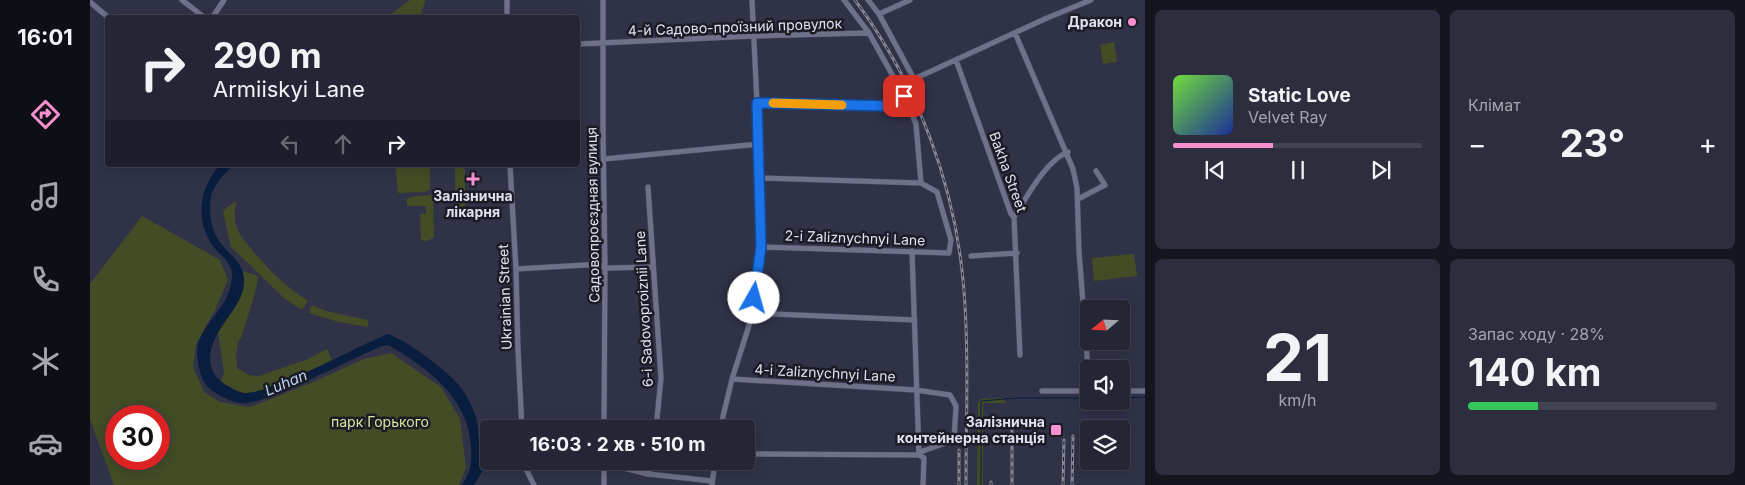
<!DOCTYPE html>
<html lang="uk">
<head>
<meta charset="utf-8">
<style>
  :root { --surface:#242636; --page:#2c2e3e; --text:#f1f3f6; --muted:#a3a5ad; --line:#414351; --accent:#f790cf }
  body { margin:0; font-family:Inter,sans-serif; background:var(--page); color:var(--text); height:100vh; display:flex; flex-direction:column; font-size:19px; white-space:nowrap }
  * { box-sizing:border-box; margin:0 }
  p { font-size:16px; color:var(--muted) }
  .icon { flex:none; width:28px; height:28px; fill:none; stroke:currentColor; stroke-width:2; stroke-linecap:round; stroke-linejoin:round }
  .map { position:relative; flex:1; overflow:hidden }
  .panel { display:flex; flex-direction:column; gap:10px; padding:10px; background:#14151e; width:600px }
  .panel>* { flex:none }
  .top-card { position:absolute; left:15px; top:15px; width:475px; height:152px; border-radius:5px; box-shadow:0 2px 12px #0003,0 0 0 1px var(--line); background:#242636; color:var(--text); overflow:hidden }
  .needle { width:32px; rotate:251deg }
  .tools { position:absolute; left:990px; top:300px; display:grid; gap:10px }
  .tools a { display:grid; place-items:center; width:50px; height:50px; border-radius:5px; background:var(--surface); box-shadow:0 2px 12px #0003,0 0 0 1px var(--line); font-size:25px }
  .speed { position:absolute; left:15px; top:405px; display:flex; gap:10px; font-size:25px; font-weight:700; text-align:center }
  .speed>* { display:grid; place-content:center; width:65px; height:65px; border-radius:50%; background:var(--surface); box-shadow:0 2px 12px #0003,0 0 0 1px var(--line); line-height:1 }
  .speed .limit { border:8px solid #d22; background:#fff; color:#111 }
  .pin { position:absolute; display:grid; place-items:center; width:42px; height:42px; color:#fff; margin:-21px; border-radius:10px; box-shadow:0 2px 8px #0006 }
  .me { position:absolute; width:55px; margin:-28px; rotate:7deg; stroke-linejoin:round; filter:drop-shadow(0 0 4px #0008) }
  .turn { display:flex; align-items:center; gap:18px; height:105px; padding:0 25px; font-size:22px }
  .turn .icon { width:65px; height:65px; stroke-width:2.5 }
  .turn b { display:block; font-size:35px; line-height:42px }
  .lanes { display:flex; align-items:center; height:48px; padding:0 25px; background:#0003; justify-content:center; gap:25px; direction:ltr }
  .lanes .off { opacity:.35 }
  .big { font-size:38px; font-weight:700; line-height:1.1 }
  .panel .tile { flex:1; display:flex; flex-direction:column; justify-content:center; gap:8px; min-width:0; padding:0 18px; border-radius:8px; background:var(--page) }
  .panel .dial { align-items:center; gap:0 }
  .dial b { font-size:65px; line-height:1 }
  .song { display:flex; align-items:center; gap:15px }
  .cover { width:60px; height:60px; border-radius:8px; background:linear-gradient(135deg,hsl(100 70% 55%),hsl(230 70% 35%)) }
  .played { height:5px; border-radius:2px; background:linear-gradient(90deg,var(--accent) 40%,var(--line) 40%) }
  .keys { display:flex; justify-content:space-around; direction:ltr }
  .heat { display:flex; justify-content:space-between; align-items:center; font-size:28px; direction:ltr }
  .charge { height:8px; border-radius:4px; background:linear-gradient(90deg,#34c759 28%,var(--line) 0) }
  .panel .tiles { flex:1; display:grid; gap:10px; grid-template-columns:repeat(2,1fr) }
  .trip { position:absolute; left:390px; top:420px; width:275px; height:50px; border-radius:5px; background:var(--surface); box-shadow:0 2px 12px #0003,0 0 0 1px var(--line); font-weight:700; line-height:50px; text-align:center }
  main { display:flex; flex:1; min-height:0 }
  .menu { display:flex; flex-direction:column; width:90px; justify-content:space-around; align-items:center; background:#0e0f16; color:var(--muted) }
  .menu .icon { width:35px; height:35px }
  .menu .selected { color:var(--accent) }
  .menu b { font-size:22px; color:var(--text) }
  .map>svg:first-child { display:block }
</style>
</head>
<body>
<main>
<nav class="menu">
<b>16:01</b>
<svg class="icon selected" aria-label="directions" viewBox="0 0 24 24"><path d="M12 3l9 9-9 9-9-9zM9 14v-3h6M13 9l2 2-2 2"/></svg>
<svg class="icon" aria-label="music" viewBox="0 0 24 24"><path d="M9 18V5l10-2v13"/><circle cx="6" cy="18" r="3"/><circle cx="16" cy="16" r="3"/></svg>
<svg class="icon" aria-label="phone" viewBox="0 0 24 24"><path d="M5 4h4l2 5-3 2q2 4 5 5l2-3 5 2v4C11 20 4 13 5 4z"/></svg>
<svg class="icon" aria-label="climate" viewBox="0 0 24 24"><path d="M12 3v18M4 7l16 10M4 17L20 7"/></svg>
<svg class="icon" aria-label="car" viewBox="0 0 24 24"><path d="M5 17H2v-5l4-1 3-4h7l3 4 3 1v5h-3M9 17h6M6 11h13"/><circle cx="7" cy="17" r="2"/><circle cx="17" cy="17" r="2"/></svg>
</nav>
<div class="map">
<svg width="1055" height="485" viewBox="0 0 1055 485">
  <rect width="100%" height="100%" fill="#303248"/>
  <path fill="#424d26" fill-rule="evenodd" d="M320,0h16l-5,13 1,4h-31v-3z
    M1024,42l3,20 -14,2 -3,-19z
    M305,165h35v24l-5,3 -27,1z
    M368,166l4,1 3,3v36l-4,2 -5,-3 -1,-5v-32z
    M343,195l1,42c-4,4 -9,5 -13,2l-1,-25h6v-8h-19v-7l6,-3z
    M147,201c-3,8 -3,20 0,27 3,9 11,16 16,23 16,19 33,36 55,50l-6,9 -17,-11 -54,-52 -8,-35 4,-5z
    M52,216l78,44 8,20 -13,30 -19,34 -3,23 11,25 16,10 30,5 61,-24 53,-24 27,-6 50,34 19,32 6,49 -7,17h-345l-24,-66v-135zM26,416h43v43h-43z
    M1044,254l3,22 -43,5 -2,-23z
    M153,271l15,5 -2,14 -14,45 -4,8 -2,11 1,14 12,7 10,1 49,-17 19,-10 5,11c-18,10 -72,37 -91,33 -7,-2 -14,-7 -20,-11l3,-10 -6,-40 26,-48z
    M222,305l14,6 42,9v7l-29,-5 -30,-9z
    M914,398l1,5h-22v82h-6l1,-82 3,-4z"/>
  <path fill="#091d3e" d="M130,165h14c-20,18 -27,29 -23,56 2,8 4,15 9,21 10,14 25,21 24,41 -1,26 -33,45 -34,75 0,15 8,23 20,29 4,3 9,5 14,6 13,0 25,-6 37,-10 37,-14 71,-34 107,-49 6,3 12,5 18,9 14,8 40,28 52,41 7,8 13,20 17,30 5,15 1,31 11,45l-3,11 -9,15h-12c9,-13 10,-24 9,-40 -4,-48 -44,-78 -83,-100l-6,1c-35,15 -68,33 -104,47 -10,4 -20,9 -32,10 -11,2 -33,-10 -40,-18 -6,-7 -11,-31 -8,-40 7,-26 33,-38 34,-70 0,-15 -15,-21 -22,-33 -15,-26 -9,-57 10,-77z"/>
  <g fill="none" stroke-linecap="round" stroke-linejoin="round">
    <path stroke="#091d3e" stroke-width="1" d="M1031,398l24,-1
      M891,485v-84l36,-3h70"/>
    <g stroke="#4c4d60" stroke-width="6">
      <path id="minor" d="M92,0l23,18
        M513,0v129l2,138 -1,162
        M778,0l11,14 35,65 133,-61 44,-18
        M0,2l19,16
        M789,14l31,-14
        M122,18l12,-18
        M417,18v-18
        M925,33l58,136 4,19 2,63 9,118
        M488,44l176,-8 115,-3
        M866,60l55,154 3,3 6,138
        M667,103l133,3 12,-5 2,-5
        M514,159l155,-15
        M420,165l6,104 2,81 4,79
        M670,178l161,5
        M558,187l13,191 -5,51
        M988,199l27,-14 -9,-14
        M924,217c13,-20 32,-57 54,-65
        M671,247l188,6 2,-13 -14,-48 -16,-9 -5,-59 -12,-28 -35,-63 -25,-33
        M822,251l7,204 5,3 -1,27
        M881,256l46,-3
        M426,269l69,-4h15l8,3 45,-1
        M663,313l162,7
        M642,379l184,11 34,5 6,11 -2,34 -31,11 -4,4 -173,-1
        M952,391h47
        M1031,391h24
        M630,429l12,-50 21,-66 8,-66 -2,-103 -7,-144
        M434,461l1,6 9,18
        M499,461l15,2 44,11 64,7
        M558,474l3,-13
        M514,485v-24
        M622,485l3,-24"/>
    </g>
    <use href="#minor" stroke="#6f718b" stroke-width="5"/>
    <g stroke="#848698" stroke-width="3">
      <path id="rail" d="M765,0c63,85 101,186 109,291 5,64 2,130 2,194
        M922,426v59
        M901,482v3
        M869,485v-35
        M973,485l1,-45
        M982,485l1,-49"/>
    </g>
    <use href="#rail" stroke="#1a1b25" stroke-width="1" stroke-dasharray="4" stroke-linecap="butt"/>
  </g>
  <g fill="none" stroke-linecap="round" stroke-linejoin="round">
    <g stroke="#114b97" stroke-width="12">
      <path id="route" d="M664,298l7,-51 -4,-144 133,3 12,-5 2,-5"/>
    </g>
    <use href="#route" stroke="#1a73e8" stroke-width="9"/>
    <path stroke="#f59e0b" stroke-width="9" d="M683,103l69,2"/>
  </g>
  <g fill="#f790cf" stroke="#1a1b25" stroke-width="2">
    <circle cx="1042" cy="22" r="5"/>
    <path d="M380.5 171.5h5v5h5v5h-5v5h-5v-5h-5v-5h5z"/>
    <rect x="960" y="424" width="12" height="12" rx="2.5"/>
  </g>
  <g text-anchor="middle" stroke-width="5" stroke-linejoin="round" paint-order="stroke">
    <g font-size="14" font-weight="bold" fill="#dfe1ef" stroke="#1a1b25" text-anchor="end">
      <text x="1032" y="27">Дракон</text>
      <text x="383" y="201" text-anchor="middle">Залізнична<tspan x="383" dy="16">лікарня</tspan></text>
      <text x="955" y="427">Залізнична<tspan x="955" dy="16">контейнерна станція</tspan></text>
    </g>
    <g font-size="14" fill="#dfe1ef" stroke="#1a1b25">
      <text transform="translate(645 27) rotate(-2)" y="5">4-й Садово-проїзний провулок</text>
      <text transform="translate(918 172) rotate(70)" y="5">Bakha Street</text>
      <text transform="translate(503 215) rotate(-91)" y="5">Садовопроєздная вулиця</text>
      <text transform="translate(765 238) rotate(2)" y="5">2-i Zaliznychnyi Lane</text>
      <text transform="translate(415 297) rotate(-92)" y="5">Ukrainian Street</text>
      <text transform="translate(554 309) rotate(-93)" y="5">6-i Sadovoproiznii Lane</text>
      <text transform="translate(735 373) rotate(3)" y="5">4-i Zaliznychnyi Lane</text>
    </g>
    <g font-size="14" fill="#d1e89e" stroke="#1a1b25">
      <text x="290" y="427">парк Горького</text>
    </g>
    <g font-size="15" font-style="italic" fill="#bcd4fa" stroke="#1a1b25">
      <text transform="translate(196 383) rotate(-23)" y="5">Luhan</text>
    </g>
  </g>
</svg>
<div class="tools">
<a><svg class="needle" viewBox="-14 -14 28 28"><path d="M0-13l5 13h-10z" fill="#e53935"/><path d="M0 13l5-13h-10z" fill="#a3a5ad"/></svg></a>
<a><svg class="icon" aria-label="sound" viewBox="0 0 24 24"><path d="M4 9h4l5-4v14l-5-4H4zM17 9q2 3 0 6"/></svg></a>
<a><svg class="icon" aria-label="layers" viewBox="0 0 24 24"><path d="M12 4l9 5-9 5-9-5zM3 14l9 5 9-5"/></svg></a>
</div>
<div class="speed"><div class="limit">30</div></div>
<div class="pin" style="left:814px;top:96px;background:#d93025"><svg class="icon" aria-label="arrive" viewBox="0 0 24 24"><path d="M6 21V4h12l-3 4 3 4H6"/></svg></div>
<svg class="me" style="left:664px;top:298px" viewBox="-20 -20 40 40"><circle r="19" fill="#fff"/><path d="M0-13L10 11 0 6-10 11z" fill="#1a73e8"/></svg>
<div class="trip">16:03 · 2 хв · 510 m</div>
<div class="top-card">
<div class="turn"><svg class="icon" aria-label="right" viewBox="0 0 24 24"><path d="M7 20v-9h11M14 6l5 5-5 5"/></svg><div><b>290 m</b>Armiiskyi Lane</div></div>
<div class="lanes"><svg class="icon off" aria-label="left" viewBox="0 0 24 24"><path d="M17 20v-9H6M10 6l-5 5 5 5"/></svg><svg class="icon off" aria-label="ahead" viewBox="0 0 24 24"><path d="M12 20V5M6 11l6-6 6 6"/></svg><svg class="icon" aria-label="right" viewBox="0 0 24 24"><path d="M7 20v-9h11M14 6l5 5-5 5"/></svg></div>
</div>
</div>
<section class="panel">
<div class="tiles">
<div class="tile">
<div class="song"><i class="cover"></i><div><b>Static Love</b><p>Velvet Ray</p></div></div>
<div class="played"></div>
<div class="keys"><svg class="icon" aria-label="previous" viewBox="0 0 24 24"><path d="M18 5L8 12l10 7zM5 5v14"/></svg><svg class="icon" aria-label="pause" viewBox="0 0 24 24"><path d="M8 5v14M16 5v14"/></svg><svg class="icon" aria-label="next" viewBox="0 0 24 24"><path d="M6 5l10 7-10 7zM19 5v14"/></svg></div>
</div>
<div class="tile"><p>Клімат</p>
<div class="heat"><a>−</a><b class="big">23°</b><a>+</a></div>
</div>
<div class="tile dial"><b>21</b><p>km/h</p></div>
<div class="tile"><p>Запас ходу · 28%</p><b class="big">140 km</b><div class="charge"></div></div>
</div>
</section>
</main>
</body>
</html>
